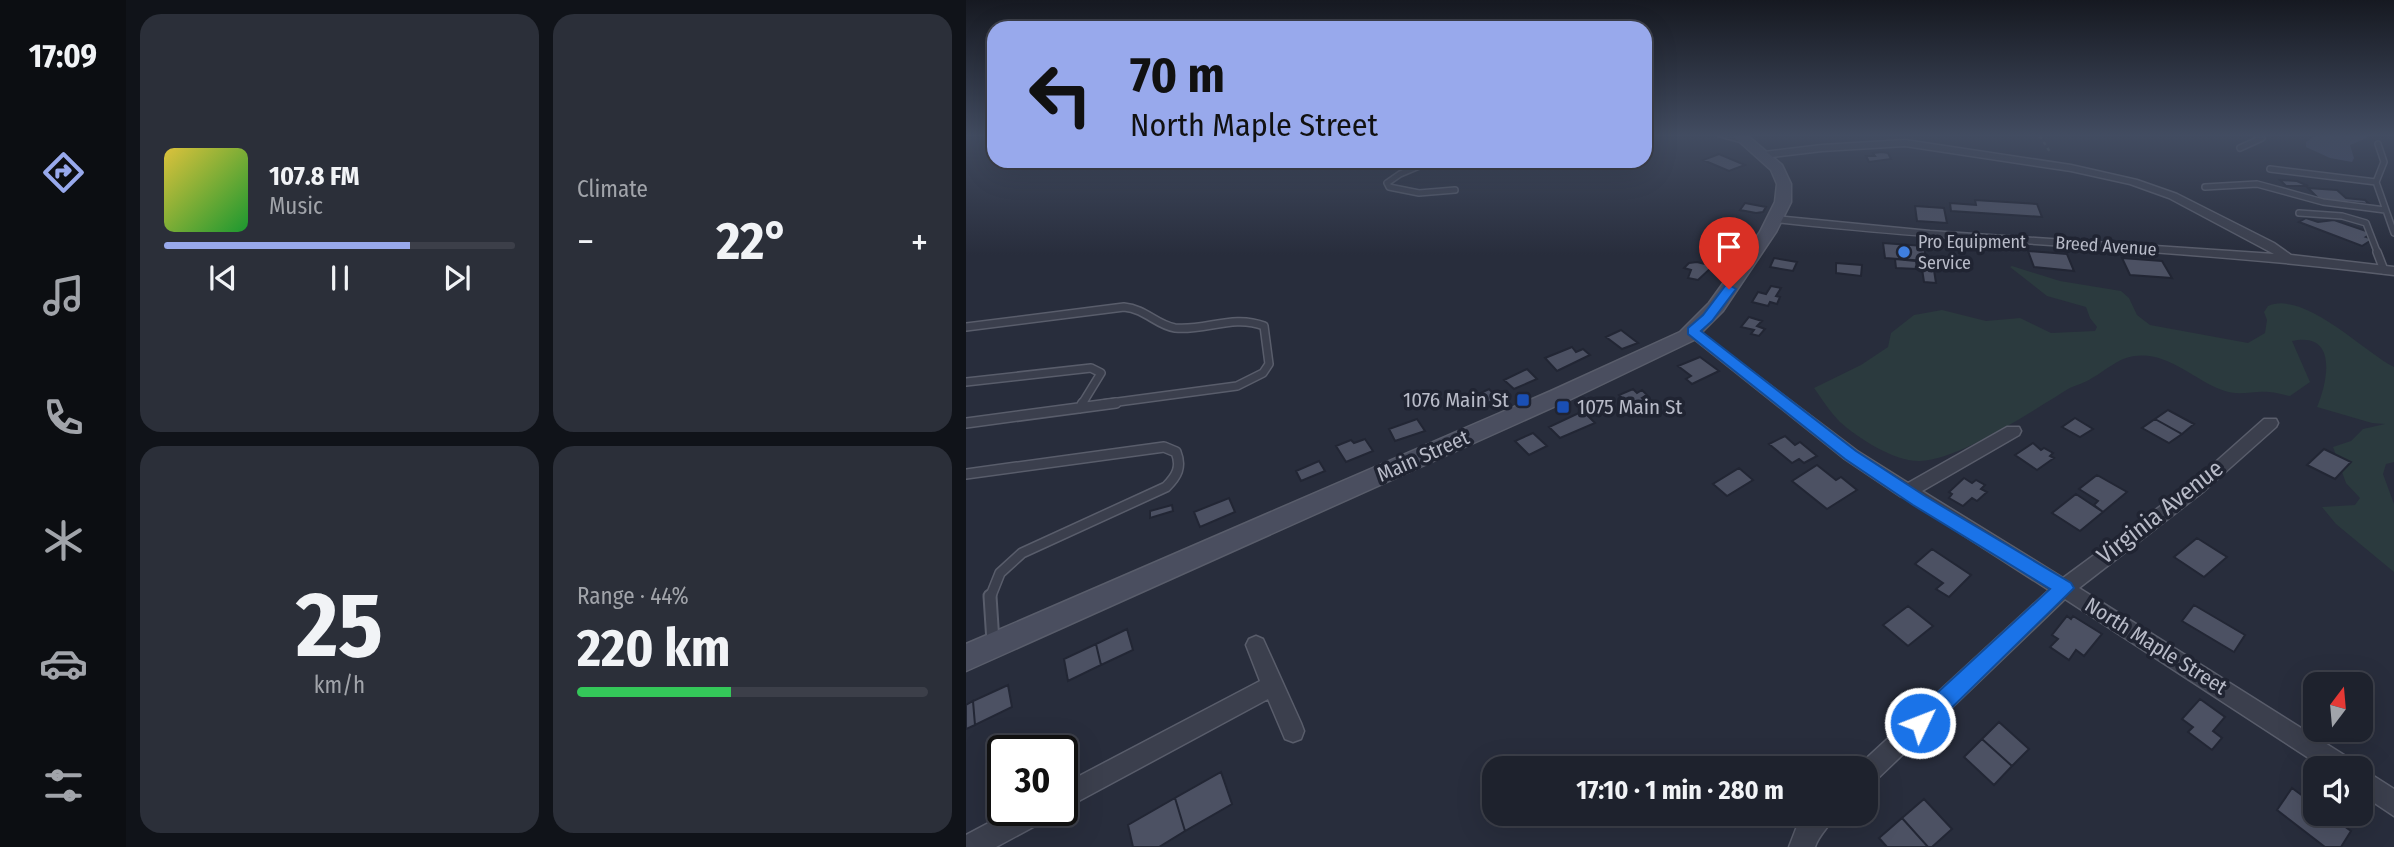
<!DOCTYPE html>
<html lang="en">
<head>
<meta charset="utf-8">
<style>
  :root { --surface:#1e222d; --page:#2b2f39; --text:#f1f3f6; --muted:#a1a4aa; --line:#3c3f49; --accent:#98a9ec }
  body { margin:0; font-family:"Fira Sans Condensed",sans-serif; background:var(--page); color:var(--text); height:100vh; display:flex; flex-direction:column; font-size:26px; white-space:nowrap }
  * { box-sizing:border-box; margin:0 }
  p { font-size:23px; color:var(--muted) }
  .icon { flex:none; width:38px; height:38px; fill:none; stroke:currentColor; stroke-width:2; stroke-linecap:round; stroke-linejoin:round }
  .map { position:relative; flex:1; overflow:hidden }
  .details { display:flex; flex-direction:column; gap:14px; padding:14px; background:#101319; width:840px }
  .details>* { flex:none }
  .top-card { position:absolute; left:21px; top:21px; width:665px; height:147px; border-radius:21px; box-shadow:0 7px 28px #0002,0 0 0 2px var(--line); background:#98a9ec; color:#111; overflow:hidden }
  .needle { width:46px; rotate:16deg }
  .controls { position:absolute; left:1337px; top:672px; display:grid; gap:14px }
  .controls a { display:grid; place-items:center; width:70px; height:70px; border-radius:14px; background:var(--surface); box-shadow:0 7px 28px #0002,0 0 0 2px var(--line); font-size:35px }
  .speed { position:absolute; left:21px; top:735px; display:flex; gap:14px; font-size:35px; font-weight:700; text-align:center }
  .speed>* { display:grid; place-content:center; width:91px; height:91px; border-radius:50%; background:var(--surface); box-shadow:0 7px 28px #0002,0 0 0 2px var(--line); line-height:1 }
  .speed .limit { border:4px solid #111; border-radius:10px; background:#fff; color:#111 }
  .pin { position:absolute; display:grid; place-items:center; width:60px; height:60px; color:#fff; margin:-72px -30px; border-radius:50% 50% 50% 0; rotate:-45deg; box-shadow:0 0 7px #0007 }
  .pin .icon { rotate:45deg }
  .me { position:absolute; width:77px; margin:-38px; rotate:47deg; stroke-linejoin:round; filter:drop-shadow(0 0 5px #0008) }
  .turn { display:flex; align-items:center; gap:24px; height:147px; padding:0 28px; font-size:32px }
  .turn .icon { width:91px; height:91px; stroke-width:2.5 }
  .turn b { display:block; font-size:49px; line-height:60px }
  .big { font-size:52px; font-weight:700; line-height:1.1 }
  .details .tile { flex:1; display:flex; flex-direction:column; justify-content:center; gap:10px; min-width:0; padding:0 24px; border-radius:21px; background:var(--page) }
  .details .dial { align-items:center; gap:0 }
  .dial b { font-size:91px; line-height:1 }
  .song { display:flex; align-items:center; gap:21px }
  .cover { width:84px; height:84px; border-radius:10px; background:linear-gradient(135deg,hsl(50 70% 55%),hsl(130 70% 35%)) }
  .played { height:7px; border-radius:4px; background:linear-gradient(90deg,var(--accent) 70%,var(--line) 70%) }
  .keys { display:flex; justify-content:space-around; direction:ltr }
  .heat { display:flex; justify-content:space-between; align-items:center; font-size:38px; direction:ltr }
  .charge { height:10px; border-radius:5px; background:linear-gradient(90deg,#34c759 44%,var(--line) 0) }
  .details .tiles { flex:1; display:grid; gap:14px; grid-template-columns:repeat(2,1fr) }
  .trip { position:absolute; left:516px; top:756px; width:396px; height:70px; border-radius:21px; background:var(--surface); box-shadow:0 7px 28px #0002,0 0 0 2px var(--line); font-weight:700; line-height:70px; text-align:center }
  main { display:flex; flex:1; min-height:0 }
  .menu { display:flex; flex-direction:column; width:126px; justify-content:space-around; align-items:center; background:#0c0e12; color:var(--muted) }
  .menu .icon { width:49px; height:49px }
  .menu .selected { color:var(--accent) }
  .menu b { font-size:32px; color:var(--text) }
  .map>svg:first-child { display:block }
</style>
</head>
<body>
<main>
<nav class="menu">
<b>17:09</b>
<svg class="icon selected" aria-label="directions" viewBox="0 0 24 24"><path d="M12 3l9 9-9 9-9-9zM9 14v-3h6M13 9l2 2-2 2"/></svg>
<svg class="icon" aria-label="music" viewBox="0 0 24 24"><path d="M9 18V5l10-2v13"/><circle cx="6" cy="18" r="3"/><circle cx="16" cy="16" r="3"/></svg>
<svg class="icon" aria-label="phone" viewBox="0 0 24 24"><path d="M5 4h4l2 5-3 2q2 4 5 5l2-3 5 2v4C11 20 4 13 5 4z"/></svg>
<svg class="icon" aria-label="climate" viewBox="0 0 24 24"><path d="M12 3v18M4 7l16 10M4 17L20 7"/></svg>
<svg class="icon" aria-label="car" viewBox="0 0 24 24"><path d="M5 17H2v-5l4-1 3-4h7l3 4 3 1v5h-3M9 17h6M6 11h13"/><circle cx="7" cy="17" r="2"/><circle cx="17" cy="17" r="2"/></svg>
<svg class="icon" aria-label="filters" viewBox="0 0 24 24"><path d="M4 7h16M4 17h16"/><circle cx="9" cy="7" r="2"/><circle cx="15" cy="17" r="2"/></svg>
</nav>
<section class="details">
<div class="tiles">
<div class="tile">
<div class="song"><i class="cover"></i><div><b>107.8 FM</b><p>Music</p></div></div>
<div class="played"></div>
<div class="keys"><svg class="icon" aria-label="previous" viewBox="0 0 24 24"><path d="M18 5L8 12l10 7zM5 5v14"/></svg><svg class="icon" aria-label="pause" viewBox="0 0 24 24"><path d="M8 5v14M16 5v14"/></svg><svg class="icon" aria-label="next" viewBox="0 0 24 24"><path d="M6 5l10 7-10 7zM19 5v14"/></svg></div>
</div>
<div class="tile"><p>Climate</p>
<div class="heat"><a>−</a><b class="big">22°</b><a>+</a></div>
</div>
<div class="tile dial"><b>25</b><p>km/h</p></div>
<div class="tile"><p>Range · 44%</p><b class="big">220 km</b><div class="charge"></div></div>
</div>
</section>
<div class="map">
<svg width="1428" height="847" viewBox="0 0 1428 847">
  <rect width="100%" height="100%" fill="#282d3c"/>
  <path fill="#2b3a3e" d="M1046,266l48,15 61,10 8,7 8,17 13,10 98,18 17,-10 2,-13 -3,-8 4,-6c36,-16 95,45 126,61v95l-8,2 -3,10 11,30v68l-58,-48 -14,-17 33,-2 5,-7 -14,-15 -13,-36 18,-6 12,-12 22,-5 -13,-1 -55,-16c11,-26 21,-76 -25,-66l18,41 -20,14c-7,-1 -14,-4 -21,-4 -16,-2 -29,5 -47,-2 -29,-11 -55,-39 -88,-34 -18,3 -27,14 -42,22 -7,5 -16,7 -24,11 -34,21 -109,71 -148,72 -25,1 -62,-23 -80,-39 -10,-10 -18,-23 -26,-34l47,-23 27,-18 3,-14 23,-18 28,-5 44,11 34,-3 31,15 44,-2 2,-4 -7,-9 -4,-11 -39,-11 -37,-29z"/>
  <path fill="#404863" d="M1349,136h52v2l-17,7 4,13 -2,4 -22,-4 -24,-11v-5z"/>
  <path fill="#4c5163" stroke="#222634" stroke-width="2" d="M916,152l6,1 3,6 -22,3 -3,-6h9l-2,-3z
    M753,154l26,11 -16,6 -26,-11z
    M1314,180l17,1 11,5h-22z
    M1342,188l29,2 9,8 19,2 4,4 -49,-4z
    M1009,200l62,4 5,13 -91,-6 -1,-8 26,2z
    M779,203l21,4 -3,5 -7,1 -16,-3z
    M949,206l29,2 3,15 -30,-2z
    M1340,218l12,4 16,-2 38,13 -6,4 7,2 -11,7 -63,-24z
    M754,235l15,3 -4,5 3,1 -8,6 -16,-3z
    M917,243l41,3 2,15 -41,-3z
    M1062,251l39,3 7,17 -40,-4z
    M808,258l23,4 -4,9 -23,-4z
    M1156,258l40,3 10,17 -42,-3z
    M929,259l21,2 1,8 -21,-1z
    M731,262l16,4 -15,14 -10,-2 3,-8 -7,-2 5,-5z
    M870,263l26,2 -1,11 -25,-3z
    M956,269l12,1 2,13 -12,-1z
    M805,286l10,2 -5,8 4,1 -3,7 -7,-2 -2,4 -16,-4 6,-10 8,2z
    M783,317l13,4 -5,5 8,3 -6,7 -8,-2 3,-4 -13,-3z
    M655,330l17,13 -16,6 -16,-12z
    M606,347l4,5 7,-3 7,6 -33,16 -12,-13z
    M734,357l19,14 -27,13 -6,-5 5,-3 -13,-10z
    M561,369l10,10 -23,10 -10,-9z
    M523,389l9,9 -23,11 -9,-9z
    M667,389l4,4 5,-3 5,5 -5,3 6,5 -9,5 -4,-4 -5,2 -11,-11z
    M1202,410l26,14 -12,10 -27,-15z
    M617,411l12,12 -35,15 -11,-11z
    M1109,418l18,11 -13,8 -18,-10z
    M451,419l8,12 -30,10 -6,-12z
    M1189,419l27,15 -13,9 -27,-15z
    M567,433l14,13 -18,9 -14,-14z
    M819,436l10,9 5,-3 17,14 -13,7 -5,-4 -7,4 -23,-19z
    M399,439l8,12 -27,11 -10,-16 15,-6 3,3z
    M1067,443l8,7 3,-2 9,5 -3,3 4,2 -17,12 -22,-15z
    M1358,449l27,13 -16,17 -28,-14z
    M353,461l6,10 -24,10 -5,-10z
    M851,465l19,15 5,-3 16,13 -30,19 -35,-28z
    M773,468l14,12 -26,16 -14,-12z
    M1131,475l30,17 -24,20 -9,-7 4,-4 -19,-12z
    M998,478l8,5 4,-3 9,5 -4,4 6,3 -10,9 -5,-3 -9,8 -14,-8 3,-4 -3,-2z
    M1110,494l27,18 -23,19 -28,-18z
    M263,498l6,14 -35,15 -6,-15z
    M206,505l1,6 -23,7v-7z
    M1231,538l30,19 -23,20 -30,-20z
    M966,549l39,26 -22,22 -13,-8 7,-6 -28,-19z
    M1228,605l51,30 -11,17 -52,-31z
    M942,606l25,20 -25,20 -25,-21z
    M1101,616l4,3 2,-3 29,18 -18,22 -8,-6 -7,10 -19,-13 8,-8 -6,-4z
    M161,629l6,21 -32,15 -5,-21z
    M130,644l5,21 -33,16 -4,-22z
    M42,685l4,22 -37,18 -2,-24z
    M1234,699l25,18 -12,14 9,7 -10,12 -24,-18 5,-5 -11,-8z
    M7,701l2,24 -9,4v-24z
    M1033,722l30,27 -17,17 -30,-27z
    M1016,739l30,27 -18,19 -30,-28z
    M255,772l11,32 -47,27 -10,-33z
    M1326,788l23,17v9h12l24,17 -10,16h-16l-48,-37z
    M209,798l10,33 -26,16h-26l-5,-22z
    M958,799l28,30 -20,18h-4l-26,-29z
    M936,818l26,29h-41l-8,-9z"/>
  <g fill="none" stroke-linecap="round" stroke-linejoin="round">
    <g stroke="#595d6b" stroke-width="8">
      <path id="lane-far3" d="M1412,144l6,18 -8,20 18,51
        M1274,148l22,-10 -5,-2
        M465,161l-31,13 -13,9 2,4 30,6 36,-3
        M1304,169l106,13
        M1239,187l52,-3 66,18 62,8
        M1333,213l43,3 24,7 12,31"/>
    </g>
    <g stroke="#595d6b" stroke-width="10">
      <path id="lane-far2" d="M1411,252l7,18
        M0,327l158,-20c22,2 32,18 51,21 31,3 58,-14 89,-2l5,38 -6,9 -26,13 -134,18
        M0,382l125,-14 10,5 -19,31"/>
    </g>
    <g stroke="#595d6b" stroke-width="12">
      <path id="lane-far1" d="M114,408l3,-5
        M0,423l150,-20
        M0,474l198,-27 12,5c6,15 1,24 -10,35l-144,66 -22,20 -10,25"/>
    </g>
    <g stroke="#595d6b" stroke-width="15">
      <path id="lane" d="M24,596l3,46"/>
    </g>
    <g stroke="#595d6b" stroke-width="3">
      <path id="street" d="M752,136h21l10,4 -5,3z
        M939,140l166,25 66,15 40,14 97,49 17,12 103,12v8c-205,-26 -412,-30 -618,-53l-6,-3 6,-3 154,15 344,23 -105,-56 -39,-14 -59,-13 -166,-25 -83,5 -58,7 -5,-3 5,-3 58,-7z
        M727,327l164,124 51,32 99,-56h12l2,4 -2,4 -97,56 141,87 129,-95 72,-64h12l2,4 -2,4 -72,64 -125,97 273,172 4,8h-32l-259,-169 -191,183 -8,4v-18h-9l1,-2 191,-176 -143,-92 -6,-2 -55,-37 -157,-125 -2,-3 2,-3z
        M290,636l7,3 38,84 3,8 -3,8 -8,3 -8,-3 -17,-40 -206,111v-25l198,-104 -14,-36 3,-6z
        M1395,768l33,21v27l-33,-22z
        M47,810h38l-3,9 -52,28h-30v-12z
        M840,814h29c-5,13 -16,20 -20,33h-26l10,-26z"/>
    </g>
    <g stroke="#595d6b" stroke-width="3">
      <path id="secondary" d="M767,136h15l34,29 9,19v18l-15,30 -53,79 -29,29 -127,61 -601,270v-27l585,-253 129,-59 29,-29 51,-71 15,-30 2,-18 -6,-14z"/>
    </g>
    <path stroke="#48555b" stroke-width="2.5" stroke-dasharray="3.5 3.5" stroke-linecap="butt" d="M1074,136l10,16"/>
    <use href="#lane-far3" stroke="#3b3f4d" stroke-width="5"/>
    <use href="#lane-far2" stroke="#3b3f4d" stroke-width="7"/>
    <use href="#lane-far1" stroke="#3b3f4d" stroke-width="9"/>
    <use href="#lane" stroke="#3b3f4d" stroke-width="11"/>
    <use href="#street" fill="#3b3f4d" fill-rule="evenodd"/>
    <use href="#secondary" fill="#4a4e5f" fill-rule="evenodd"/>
  </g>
  <linearGradient id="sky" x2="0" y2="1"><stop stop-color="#161921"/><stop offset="0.53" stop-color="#424c61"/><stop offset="1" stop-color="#424c61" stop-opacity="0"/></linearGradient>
  <rect width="1428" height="255" fill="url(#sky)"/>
  <path fill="#1a73e8" stroke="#114b97" stroke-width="2" d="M763,285l7,4 -24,32 -11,10 155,120 69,45 146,87 3,5 -146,143 -8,3 -8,-3 -3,-8 3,-7 138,-127 -137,-84 -68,-46 -157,-125v-6l15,-13 22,-29z"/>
  <circle fill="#3f7fe0" stroke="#202432" stroke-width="2.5" cx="938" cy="252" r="7"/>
  <g fill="#1a4fb4" stroke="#202432" stroke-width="2.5">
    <rect x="550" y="393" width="14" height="14" rx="3.5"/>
    <rect x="590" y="400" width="14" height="14" rx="3.5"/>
  </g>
  <g text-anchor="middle" stroke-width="7" stroke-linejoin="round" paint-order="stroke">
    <g font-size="18" fill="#b8bbc8" stroke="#202432" text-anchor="start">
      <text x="952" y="248">Pro Equipment<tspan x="952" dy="21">Service</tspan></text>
    </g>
    <g font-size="18" fill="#b8bbc8" stroke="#202432">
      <text transform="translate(1140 246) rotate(4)" y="6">Breed Avenue</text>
    </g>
    <g font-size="21" fill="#b8bbc8" stroke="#202432" text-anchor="end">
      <text x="543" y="407">1076 Main St</text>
      <text x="611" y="414" text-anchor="start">1075 Main St</text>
    </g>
    <g font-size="21" fill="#b8bbc8" stroke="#202432">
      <text transform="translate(457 456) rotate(-24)" y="7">Main Street</text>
      <text transform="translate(1190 646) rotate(32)" y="7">North Maple Street</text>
    </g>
    <g font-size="24" fill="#b8bbc8" stroke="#202432">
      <text transform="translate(1194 512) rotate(-38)" y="8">Virginia Avenue</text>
    </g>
  </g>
</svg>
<div class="controls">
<a><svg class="needle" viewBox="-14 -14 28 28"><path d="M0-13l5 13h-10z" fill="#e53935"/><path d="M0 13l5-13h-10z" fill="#a1a4aa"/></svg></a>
<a><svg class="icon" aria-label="sound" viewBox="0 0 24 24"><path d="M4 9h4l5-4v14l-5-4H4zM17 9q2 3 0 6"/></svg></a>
</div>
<div class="speed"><div class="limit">30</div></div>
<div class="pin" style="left:763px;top:289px;background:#d93025"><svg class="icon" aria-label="arrive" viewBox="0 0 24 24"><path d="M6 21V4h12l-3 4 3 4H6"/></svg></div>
<svg class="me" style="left:954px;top:723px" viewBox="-20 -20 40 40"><circle r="17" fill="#1a73e8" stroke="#fff" stroke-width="3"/><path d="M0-11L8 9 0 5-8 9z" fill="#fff"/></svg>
<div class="trip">17:10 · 1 min · 280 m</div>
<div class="top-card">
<div class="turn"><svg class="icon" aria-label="left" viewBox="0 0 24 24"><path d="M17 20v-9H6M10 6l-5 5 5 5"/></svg><div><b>70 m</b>North Maple Street</div></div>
</div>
</div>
</main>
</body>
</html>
